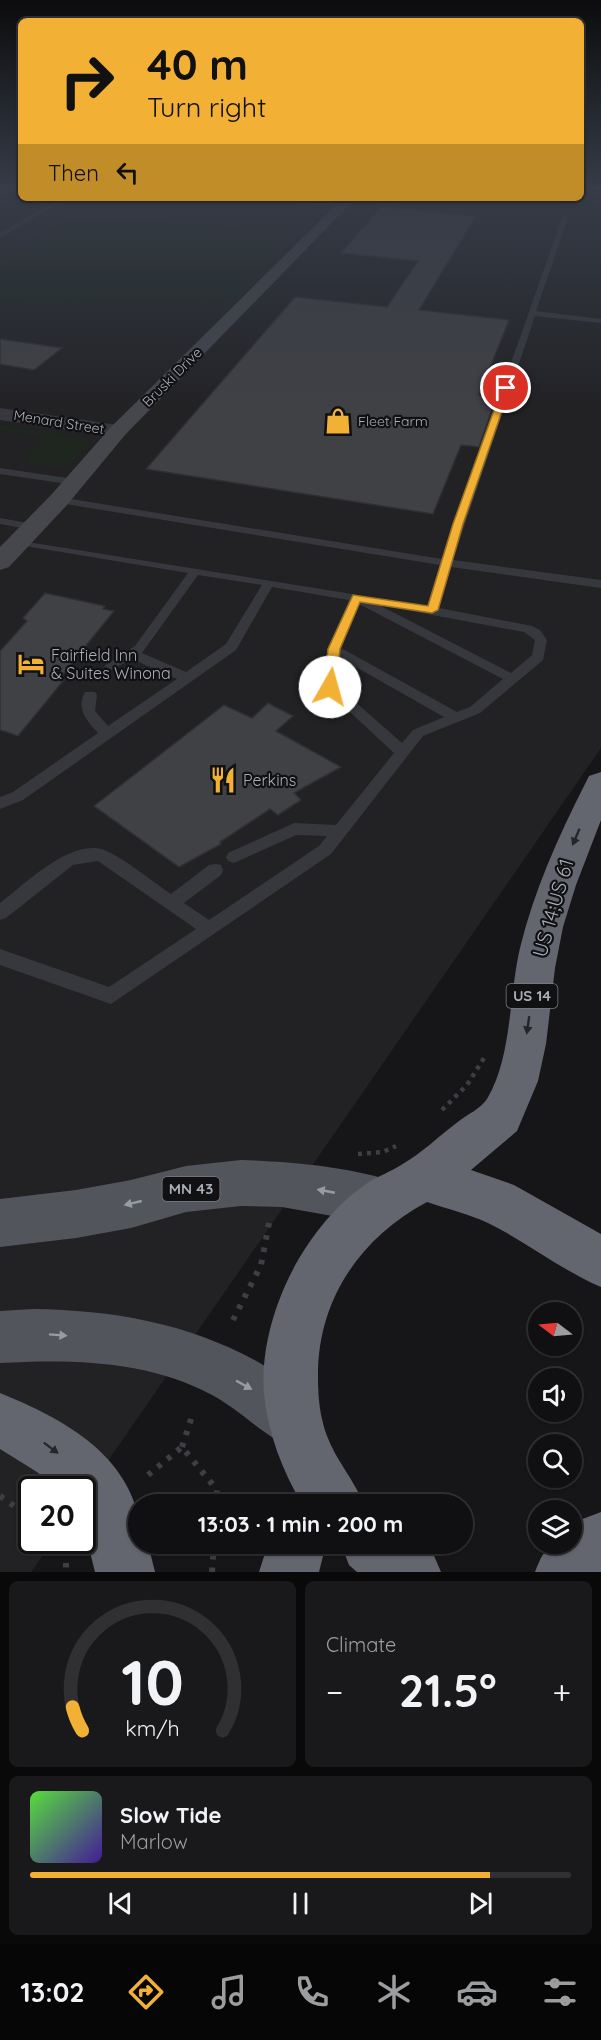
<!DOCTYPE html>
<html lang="en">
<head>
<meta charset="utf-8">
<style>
  :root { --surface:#101012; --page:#19191b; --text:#f1f3f6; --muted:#9c9d9f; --line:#303032; --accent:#f2b134 }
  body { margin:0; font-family:Quicksand,sans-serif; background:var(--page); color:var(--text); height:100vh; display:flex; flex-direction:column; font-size:22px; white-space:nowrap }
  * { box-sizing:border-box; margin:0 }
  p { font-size:20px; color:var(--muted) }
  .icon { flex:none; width:33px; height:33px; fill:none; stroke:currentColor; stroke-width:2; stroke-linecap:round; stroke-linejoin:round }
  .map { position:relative; height:1572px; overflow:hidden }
  .sheet { display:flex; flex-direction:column; gap:9px; padding:9px; background:#09090a; flex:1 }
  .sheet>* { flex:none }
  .guide { position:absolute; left:18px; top:18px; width:566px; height:183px; border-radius:9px; box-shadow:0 2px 4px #0004,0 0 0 2px var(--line); background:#f2b134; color:#111; overflow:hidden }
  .needle { width:39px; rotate:286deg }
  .fabs { position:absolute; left:528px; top:1302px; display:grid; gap:12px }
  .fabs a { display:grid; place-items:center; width:54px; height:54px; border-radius:50%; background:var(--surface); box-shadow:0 2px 4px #0004,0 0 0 2px var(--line); font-size:30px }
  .speed { position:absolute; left:18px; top:1476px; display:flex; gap:12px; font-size:30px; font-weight:700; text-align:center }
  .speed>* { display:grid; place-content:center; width:78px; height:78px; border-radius:50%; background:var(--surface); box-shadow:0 2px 4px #0004,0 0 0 2px var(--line); line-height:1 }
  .speed .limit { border:3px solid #111; border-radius:9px; background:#fff; color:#111 }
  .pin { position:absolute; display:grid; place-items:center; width:51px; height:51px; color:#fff; margin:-26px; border:3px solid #fff; border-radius:50%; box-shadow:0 2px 6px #0007 }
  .me { position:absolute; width:66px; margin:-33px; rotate:7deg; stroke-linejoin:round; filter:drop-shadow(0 0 4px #0008) }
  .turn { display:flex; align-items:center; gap:21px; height:126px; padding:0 30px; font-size:27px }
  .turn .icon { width:78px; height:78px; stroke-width:2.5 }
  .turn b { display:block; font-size:42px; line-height:51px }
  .then { display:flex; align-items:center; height:57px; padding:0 30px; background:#0003; gap:12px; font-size:22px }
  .big { font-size:45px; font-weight:700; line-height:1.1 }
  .sheet .widget { flex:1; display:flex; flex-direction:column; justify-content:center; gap:9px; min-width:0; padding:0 21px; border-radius:9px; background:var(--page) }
  .sheet .dial { align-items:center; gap:0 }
  .dial svg { height:156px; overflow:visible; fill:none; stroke:var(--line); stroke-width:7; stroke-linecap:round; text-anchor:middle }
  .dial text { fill:var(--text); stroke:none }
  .song { display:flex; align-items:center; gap:18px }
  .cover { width:72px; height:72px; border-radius:9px; background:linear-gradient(135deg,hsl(110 70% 55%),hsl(260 70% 35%)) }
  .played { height:6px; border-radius:3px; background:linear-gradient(90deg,var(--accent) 85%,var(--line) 85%) }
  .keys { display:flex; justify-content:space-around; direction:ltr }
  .heat { display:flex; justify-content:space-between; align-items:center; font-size:33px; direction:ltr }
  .sheet .tiles { flex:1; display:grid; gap:9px; grid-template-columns:1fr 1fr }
  .widget:last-child { grid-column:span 2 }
  .trip { position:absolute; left:128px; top:1494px; width:345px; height:60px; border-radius:30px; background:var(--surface); box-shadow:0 2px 4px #0004,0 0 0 2px var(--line); font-weight:700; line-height:60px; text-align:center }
  .dock { display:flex; height:96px; justify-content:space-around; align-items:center; background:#060607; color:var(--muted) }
  .dock .icon { width:42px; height:42px }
  .dock .selected { color:var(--accent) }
  .dock b { font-size:27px; color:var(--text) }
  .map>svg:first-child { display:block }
</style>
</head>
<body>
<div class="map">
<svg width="601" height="1572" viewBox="0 0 601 1572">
  <rect width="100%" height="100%" fill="#161618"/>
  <path fill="#222225" d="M0,190h21v8h559l1,-8h9l11,5v553l-518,749 -1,-7h-50v50l21,1 -22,31h-31z"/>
  <path fill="#1e261f" d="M70,219l128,6 100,11 -58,63 -37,4 -203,1v-44z
    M0,425l84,12 6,9c-18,17 -24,25 -50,20 -6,-2 -12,-2 -16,-8l20,-20 -44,-7z"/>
  <path fill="#404145" stroke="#303034" stroke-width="1.5" d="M381,207l95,9 -57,94 90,10 -30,75 17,3 -17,49 -18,-2 -28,69 -287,-45 149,-172 92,10 31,-46 -77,-8z
    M0,339l62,9 -28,22 -34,-6z
    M45,593l60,13 -2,3 11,2 -55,68 5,1 -46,56 -18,-6v-79l27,-30 -4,-3z
    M268,703l25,13 -17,15 65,36 -47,26 7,7 -23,15 -8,-6 -50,33 1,2 -42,23 -85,-61 130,-101 28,13z"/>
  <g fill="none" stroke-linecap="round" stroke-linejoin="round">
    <path stroke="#3d3f44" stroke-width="4.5" stroke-dasharray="4 5" stroke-linecap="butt" d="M442,1110l25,-25 17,-27
      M358,1154l25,-2 13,-6"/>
    <path stroke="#3d3f44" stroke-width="6" stroke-dasharray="4.5 8" stroke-linecap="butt" d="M233,1320l28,-55 8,-42
      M182,1447l11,-34
      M148,1475l34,-28 35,43 -1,14
      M0,1496l32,23
      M62,1540l4,3v29
      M212,1572l2,-28"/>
    <path fill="#37383d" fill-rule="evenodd" d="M60,198h7l-67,40v-5z
      M565,216l3,2 -32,93 65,8v4l-66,-7 -82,244 148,20v8l-150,-21 -12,41 93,18 8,4 7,10 -4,20 -63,53 -57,23 -92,118 -220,150 -111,-39v-16l109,38 87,-58 -98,-68 -25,4 -67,53 -6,2v-17c25,-19 71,-65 104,-53 19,7 49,32 67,44l38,-29 6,-1 6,1 2,5 -2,5 -37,28 25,17 110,-74 8,-10 -31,-1 -62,28 -6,-2 -2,-4 2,-4 66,-30 42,2 58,-72 -71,-66 5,-38 21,-49 -77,-13 -36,63 -213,150 -23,9v-12l13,-5 85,-59c-12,-13 -22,-24 -13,-41h10l2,3 -2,16 13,15 69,-47 -45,-20 -21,11 -7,-4 31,-20 53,-73 -169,-28 -4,-1v-4l412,66 13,-41 -381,-62 -5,-3 5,-3 383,62 120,-341zM198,575l64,10 -36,59 -40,28 -44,-19zM359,604l144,75 -33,28 -13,5 -116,-64zM379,605l145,27 11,8 -3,15 -21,18zM340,658l104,59 -31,13 -11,13 -65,-57z
      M0,468l74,11 5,3 -5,3 -74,-11z
      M0,518l33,6 5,3 -5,3 -33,-6z"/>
    <path fill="#37383d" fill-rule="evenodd" d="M280,198c16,0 60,-4 71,5l-6,4 -59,-5z
      M0,408l118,17 7,2 2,4 -2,4 -7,2 -118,-17z"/>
    <path fill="#45474d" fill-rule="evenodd" d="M343,198h13l-231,237 -58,70 -58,62 -9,3v-23l51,-52 60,-68z"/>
    <path fill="#53555c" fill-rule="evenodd" d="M241,1160c46,1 116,7 159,24l7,17 -7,17 -17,7 -101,-18 -41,-1 -55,6 -55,16 -55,10 -76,9v-48l76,-9 55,-10 55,-14z
      M33,1309c84,1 165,16 237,60 15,9 32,21 44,33 5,5 7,15 9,21l-8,19 -19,8c-32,-13 -54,-39 -84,-55 -64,-35 -142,-36 -212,-32v-52z"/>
    <path fill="#63666e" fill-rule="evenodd" d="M601,772v48l-25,65 -13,42 -8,41 -9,76 -8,37 -21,50 -46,39 43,15 87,49v53c-40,-17 -74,-45 -113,-64 -19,-9 -41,-14 -61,-21 -67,36 -110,98 -109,176 0,19 2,40 9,58 9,24 27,44 37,68h-62c-20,-34 -34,-71 -38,-110 -6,-77 41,-170 105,-212 10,-6 21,-10 32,-17 21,-12 38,-29 58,-44 9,-7 21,-12 28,-22 25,-41 22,-105 33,-151 14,-57 38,-111 65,-164l4,-8z
      M0,1393c56,23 120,55 137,118 3,10 1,23 1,33h10l7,28h-60l-13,-52v-30h-23l-22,-18 -37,-23z
      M601,1512v60h-66c9,-22 11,-28 37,-28v-15l8,-9z
      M268,1544h58l-7,28h-60z
      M341,1544h77l14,7 9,21h-84l-8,-7z"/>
  </g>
  <defs><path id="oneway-solid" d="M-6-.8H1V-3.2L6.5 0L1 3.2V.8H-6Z" transform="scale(1.5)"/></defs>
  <g fill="#26262a">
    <use href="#oneway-solid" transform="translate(576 837) rotate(113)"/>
    <use href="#oneway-solid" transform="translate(528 1025) rotate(98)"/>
    <use href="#oneway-solid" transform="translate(51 1448) rotate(37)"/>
  </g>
  <g fill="#979ba6">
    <use href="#oneway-solid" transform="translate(326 1191) rotate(-169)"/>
    <use href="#oneway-solid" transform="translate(133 1203) rotate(167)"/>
    <use href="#oneway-solid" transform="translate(58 1335) rotate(4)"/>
    <use href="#oneway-solid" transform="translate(244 1385) rotate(29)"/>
  </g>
  <linearGradient id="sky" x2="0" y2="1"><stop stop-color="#0c0c0d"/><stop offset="0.46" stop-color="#363c48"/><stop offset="1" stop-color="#363c48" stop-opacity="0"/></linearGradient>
  <rect width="601" height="410" fill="url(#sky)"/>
  <path fill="#f2b134" stroke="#9d7322" stroke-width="1.5" d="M506,385l4,3 -47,136 -25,86 -6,3 -72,-11 -20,47 -4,38 -2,3h-9l-1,-3 4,-38 25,-54 75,11 25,-82 49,-136z"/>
  <defs>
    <g id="shop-bare" transform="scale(2.07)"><path d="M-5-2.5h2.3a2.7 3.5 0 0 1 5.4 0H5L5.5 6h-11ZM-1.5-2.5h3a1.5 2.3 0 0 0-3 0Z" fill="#f2b134" stroke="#111113" stroke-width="2.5" paint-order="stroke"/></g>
    <g id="hotel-bare" transform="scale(2.07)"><path d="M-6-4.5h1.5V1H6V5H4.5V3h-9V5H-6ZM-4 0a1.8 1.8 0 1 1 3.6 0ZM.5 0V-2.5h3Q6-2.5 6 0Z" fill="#f2b134" stroke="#111113" stroke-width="2.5" paint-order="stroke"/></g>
    <g id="restaurant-bare" transform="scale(2.07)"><path d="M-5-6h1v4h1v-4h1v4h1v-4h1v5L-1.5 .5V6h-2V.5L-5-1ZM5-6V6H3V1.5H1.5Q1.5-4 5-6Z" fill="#f2b134" stroke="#111113" stroke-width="2.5" paint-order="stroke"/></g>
  </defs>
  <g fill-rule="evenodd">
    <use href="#shop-bare" x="338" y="421"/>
    <use href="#hotel-bare" x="31" y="664"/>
    <use href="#restaurant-bare" x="223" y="780"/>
  </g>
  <g text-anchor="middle" stroke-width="4.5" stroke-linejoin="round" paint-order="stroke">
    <g font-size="14" fill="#a8adb8" stroke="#111113">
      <text transform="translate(172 377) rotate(-45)" y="5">Bruski Drive</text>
      <text transform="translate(59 422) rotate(9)" y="5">Menard Street</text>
    </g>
    <g font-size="14" fill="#a8adb8" stroke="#111113" text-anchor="start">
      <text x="358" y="426">Fleet Farm</text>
    </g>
    <g fill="#111113" stroke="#7b7e86" stroke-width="1.5">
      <rect x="506.5" y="984" width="51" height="24" rx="4.5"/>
      <rect x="162.5" y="1177" width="57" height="24" rx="4.5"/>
    </g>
    <g font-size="15" font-weight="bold" fill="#a8adb8">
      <text x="532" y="1001">US 14</text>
      <text x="191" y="1194">MN 43</text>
    </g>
    <g font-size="16" fill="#a8adb8" stroke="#111113" text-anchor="start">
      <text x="51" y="661">Fairfield Inn<tspan x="51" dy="18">&amp; Suites Winona</tspan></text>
      <text x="243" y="786">Perkins</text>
    </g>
    <g font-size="20" fill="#a8adb8" stroke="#111113">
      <text transform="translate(553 908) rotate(-74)" y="7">US 14;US 61</text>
    </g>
  </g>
</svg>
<div class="fabs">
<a><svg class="needle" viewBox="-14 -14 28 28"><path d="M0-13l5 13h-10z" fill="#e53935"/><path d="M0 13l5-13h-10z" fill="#9c9d9f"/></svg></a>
<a><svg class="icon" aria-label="sound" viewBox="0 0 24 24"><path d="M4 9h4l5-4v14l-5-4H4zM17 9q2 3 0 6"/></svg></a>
<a><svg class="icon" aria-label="search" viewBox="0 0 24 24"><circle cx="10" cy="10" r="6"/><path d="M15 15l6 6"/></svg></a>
<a><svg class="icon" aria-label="layers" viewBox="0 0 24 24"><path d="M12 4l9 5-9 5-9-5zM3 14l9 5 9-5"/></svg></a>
</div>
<div class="speed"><div class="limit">20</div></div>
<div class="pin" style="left:506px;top:388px;background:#d93025"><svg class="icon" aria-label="arrive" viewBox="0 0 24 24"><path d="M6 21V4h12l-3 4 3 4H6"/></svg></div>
<svg class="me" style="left:330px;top:687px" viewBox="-20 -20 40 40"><circle r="19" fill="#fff"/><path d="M0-13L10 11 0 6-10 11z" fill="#f2b134"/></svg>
<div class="trip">13:03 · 1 min · 200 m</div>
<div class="guide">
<div class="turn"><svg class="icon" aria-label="right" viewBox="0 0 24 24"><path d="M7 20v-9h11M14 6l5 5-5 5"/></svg><div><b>40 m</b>Turn right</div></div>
<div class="then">Then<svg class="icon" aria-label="left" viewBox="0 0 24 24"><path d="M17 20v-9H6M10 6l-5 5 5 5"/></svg></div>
</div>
</div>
<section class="sheet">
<div class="tiles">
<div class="widget dial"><svg viewBox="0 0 100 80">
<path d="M14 69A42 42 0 1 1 86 69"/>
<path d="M14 69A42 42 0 0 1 9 57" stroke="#f2b134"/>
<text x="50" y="56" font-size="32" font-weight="700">10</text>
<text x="50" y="72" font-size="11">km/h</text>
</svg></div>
<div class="widget"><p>Climate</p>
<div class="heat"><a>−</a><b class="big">21.5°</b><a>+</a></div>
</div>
<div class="widget">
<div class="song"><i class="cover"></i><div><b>Slow Tide</b><p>Marlow</p></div></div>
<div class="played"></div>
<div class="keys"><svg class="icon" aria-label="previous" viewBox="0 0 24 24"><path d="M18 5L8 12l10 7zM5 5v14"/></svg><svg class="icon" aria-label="pause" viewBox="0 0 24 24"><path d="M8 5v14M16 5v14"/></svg><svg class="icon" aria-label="next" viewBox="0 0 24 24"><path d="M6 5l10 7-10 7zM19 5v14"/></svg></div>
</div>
</div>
</section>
<nav class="dock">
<b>13:02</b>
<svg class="icon selected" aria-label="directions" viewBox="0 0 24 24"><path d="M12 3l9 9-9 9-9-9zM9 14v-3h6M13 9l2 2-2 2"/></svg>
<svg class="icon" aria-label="music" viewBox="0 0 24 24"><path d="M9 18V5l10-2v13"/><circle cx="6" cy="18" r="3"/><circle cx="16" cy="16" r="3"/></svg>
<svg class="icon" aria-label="phone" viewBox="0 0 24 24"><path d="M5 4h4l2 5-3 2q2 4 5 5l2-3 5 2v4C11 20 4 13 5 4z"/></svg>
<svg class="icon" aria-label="climate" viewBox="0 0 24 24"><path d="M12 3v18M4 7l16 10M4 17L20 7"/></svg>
<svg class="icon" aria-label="car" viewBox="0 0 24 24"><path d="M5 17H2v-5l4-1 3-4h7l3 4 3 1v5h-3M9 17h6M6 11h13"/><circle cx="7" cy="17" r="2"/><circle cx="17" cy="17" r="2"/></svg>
<svg class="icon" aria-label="filters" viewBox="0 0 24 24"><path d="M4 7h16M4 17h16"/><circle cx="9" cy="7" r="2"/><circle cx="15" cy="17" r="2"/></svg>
</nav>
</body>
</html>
